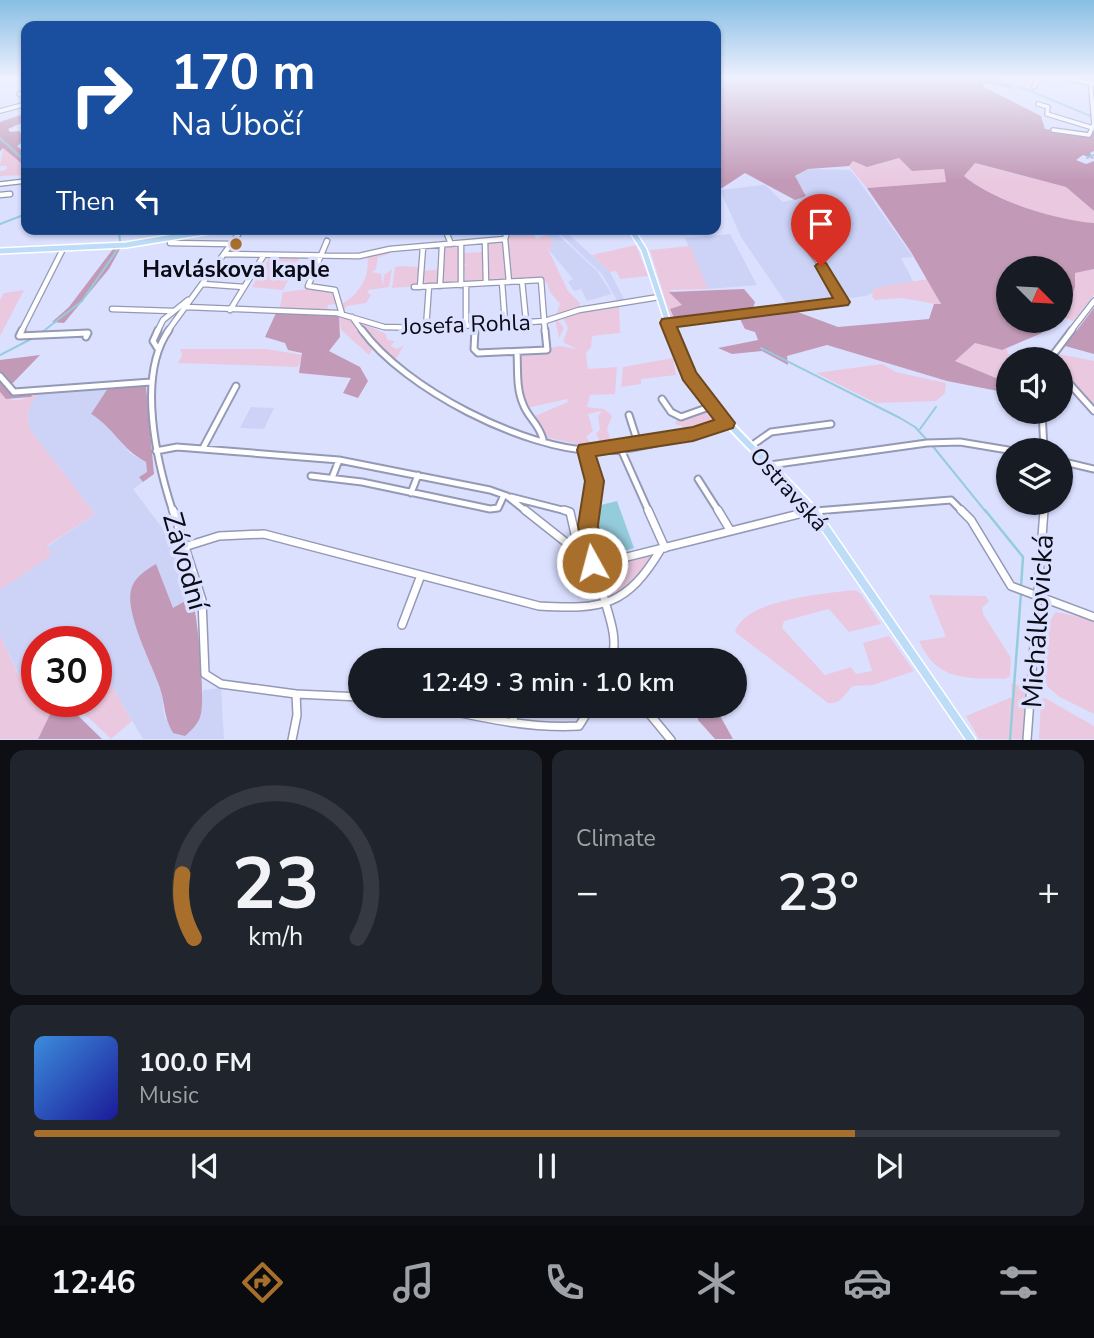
<!DOCTYPE html>
<html lang="en">
<head>
<meta charset="utf-8">
<style>
  :root { --surface:#171b24; --page:#20242c; --text:#f1f3f6; --muted:#9ea1a6; --line:#363941; --accent:#a76e2c }
  body { margin:0; font-family:"Nunito Sans",sans-serif; background:var(--page); color:var(--text); height:100vh; display:flex; flex-direction:column; font-size:26px; white-space:nowrap }
  * { box-sizing:border-box; margin:0 }
  p { font-size:23px; color:var(--muted) }
  .icon { flex:none; width:38px; height:38px; fill:none; stroke:currentColor; stroke-width:2; stroke-linecap:round; stroke-linejoin:round }
  .map { position:relative; height:740px; overflow:hidden }
  .sheet { display:flex; flex-direction:column; gap:10px; padding:10px; background:#0d0f14; flex:1 }
  .sheet>* { flex:none }
  .hud { position:absolute; left:21px; top:21px; width:700px; height:214px; border-radius:14px; box-shadow:0 2px 5px #0004; background:#1a4fa0; color:#fff; overflow:hidden }
  .needle { width:46px; rotate:114deg }
  .controls { position:absolute; left:996px; top:256px; display:grid; gap:14px }
  .controls a { display:grid; place-items:center; width:77px; height:77px; border-radius:50%; background:var(--surface); box-shadow:0 2px 5px #0004; font-size:35px }
  .speed { position:absolute; left:21px; top:626px; display:flex; gap:14px; font-size:35px; font-weight:700; text-align:center }
  .speed>* { display:grid; place-content:center; width:91px; height:91px; border-radius:50%; background:var(--surface); box-shadow:0 2px 5px #0004; line-height:1 }
  .speed .limit { border:10px solid #d22; background:#fff; color:#111 }
  .pin { position:absolute; display:grid; place-items:center; width:60px; height:60px; color:#fff; margin:-72px -30px; border-radius:50% 50% 50% 0; rotate:-45deg; box-shadow:0 0 7px #0007 }
  .pin .icon { rotate:45deg }
  .me { position:absolute; width:77px; margin:-38px; rotate:353deg; stroke-linejoin:round; filter:drop-shadow(0 0 5px #0008) }
  .turn { display:flex; align-items:center; gap:24px; height:147px; padding:0 35px; font-size:32px }
  .turn .icon { width:91px; height:91px; stroke-width:2.5 }
  .turn b { display:block; font-size:49px; line-height:60px }
  .then { display:flex; align-items:center; height:66px; padding:0 35px; background:#0003; gap:14px; font-size:26px }
  .big { font-size:52px; font-weight:600; line-height:1.1 }
  .sheet .widget { flex:1; display:flex; flex-direction:column; justify-content:center; gap:10px; min-width:0; padding:0 24px; border-radius:14px; background:var(--page) }
  .sheet .dial { align-items:center; gap:0 }
  .dial svg { height:182px; overflow:visible; fill:none; stroke:var(--line); stroke-width:7; stroke-linecap:round; text-anchor:middle }
  .dial text { fill:var(--text); stroke:none }
  .song { display:flex; align-items:center; gap:21px }
  .cover { width:84px; height:84px; border-radius:10px; background:linear-gradient(135deg,hsl(210 70% 55%),hsl(240 70% 35%)) }
  .played { height:7px; border-radius:4px; background:linear-gradient(90deg,var(--accent) 80%,var(--line) 80%) }
  .keys { display:flex; justify-content:space-around; direction:ltr }
  .heat { display:flex; justify-content:space-between; align-items:center; font-size:38px; direction:ltr }
  .sheet .tiles { flex:1; display:grid; gap:10px; grid-template-columns:1fr 1fr }
  .widget:last-child { grid-column:span 2 }
  .trip { position:absolute; left:348px; top:648px; width:399px; height:70px; border-radius:35px; background:var(--surface); box-shadow:0 2px 5px #0004; font-weight:600; line-height:70px; text-align:center }
  .tabs { display:flex; height:112px; justify-content:space-around; align-items:center; background:#090b0e; color:var(--muted) }
  .tabs .icon { width:49px; height:49px }
  .tabs .on { color:var(--accent) }
  .tabs b { font-size:32px; color:var(--text) }
  .map>svg:first-child { display:block }
</style>
</head>
<body>
<div class="map">
<svg width="1094" height="740" viewBox="0 0 1094 740">
  <rect width="100%" height="100%" fill="#dbe0ff"/>
  <path fill="#ccd3f7" d="M808,169l42,1 6,7 57,80 -12,1 13,25 -40,5 -1,5 -8,3 -77,10 -47,-69 -21,-47 45,-5 18,17 24,-6 -12,-19z
    M555,229h8l47,43 15,29 -7,1 -16,-28z
    M554,231l43,40 15,23 -25,7 -6,-12 -7,2 -6,-9 5,-3 -25,-30 4,-2 -3,-13z
    M730,234l27,51 -49,4 -23,-51z
    M108,388l-17,26 14,10 26,30 15,8 1,10 -8,5 4,5 -10,7 39,52 20,56 -18,12 -41,5 28,77 4,28 36,-3 2,-26 18,-2 3,51h-81l-30,-51 -17,-46h-59v19l-18,14 -19,-40v-45l52,-35 -5,-8 48,-33 -66,-86 -1,-18 10,-17z
    M251,407l23,1 -10,21 -24,-1z"/>
  <path fill="#eac9e0" d="M3,148l23,19v8l-26,1v-5l6,-1 1,-4h-7z
    M899,158l13,13 32,-2 2,13 -79,6 -18,-22 4,-5 14,6z
    M974,163l92,24 28,24v12c-39,-2 -100,-23 -130,-47z
    M511,229h21l4,10 13,-5 4,12 -5,3 20,42 12,12 -1,6 -23,6 4,-11 -10,-12 -3,-9 -37,-3 -3,-41z
    M504,241l3,39 -20,2v-40z
    M451,245l10,4 -3,34 -35,3 -1,-15 19,-2 2,-23z
    M636,245l12,31 -28,3 -4,-8 -6,1 -18,-17z
    M690,246l18,43 -38,1 12,15 -12,5 5,10 -3,1 -22,-71z
    M390,249l-1,5 -11,3 -2,12 -4,3 9,2 2,12 1,-11 8,-6 -3,18 -20,3 -2,2 4,3 -5,8 -19,3 -3,5 -4,-6c18,-10 31,-27 27,-50z
    M483,252l2,28 -20,2 -1,-16 4,-1 -4,-1v-11z
    M270,257l30,1 -17,32 -31,-3z
    M401,266l19,1 -1,19 -27,2 3,-21z
    M1094,269v26l-21,26 -12,-5 4,-2 10,-41z
    M928,279l13,26 -39,-7 -27,2 -3,-3 2,-9z
    M309,289l23,2 4,13 -8,1 -1,7 -48,-1 4,-19z
    M24,290l-24,46v-36l4,-7z
    M619,304l1,29 -28,3 -1,11 -5,6 2,16 29,-2 -2,27 -25,1 -3,12 17,2 8,7 -5,13 5,16 -9,2 -7,-13 4,-5 -2,-13 4,-5 -14,3 5,17 -7,6 9,11 -50,-11 -10,-21 33,-14 -1,-3 -40,9 -6,-12 -1,-42 40,-8 16,3 -13,-7 5,-14 -5,-10 -5,3 6,7 -5,10 -4,-19 23,-8z
    M339,316l11,3 23,29 -4,7 -28,-25z
    M355,320l31,14 1,6 8,1 -4,5 6,3 7,-4 -9,16z
    M975,343l26,7 6,-2 1,6 24,5h-24v24l-53,-22z
    M180,349h86l37,6 -5,12 -120,-4 4,-8z
    M1058,354l36,7v48l-27,-30 -6,-2 -1,-18h-5z
    M673,358l3,17 -35,4v5l-20,3 2,-20z
    M882,364l14,8 50,11 -1,10 -9,8 -60,2 -60,-30z
    M0,392c10,13 25,8 38,1l-10,17 1,18 66,86 -48,32 5,9 -52,35z
    M705,412l13,13 -33,7 -3,-6 -7,-2 2,-6z
    M651,555l3,2 -20,28 -28,17 -4,-32z
    M855,590l6,4 20,30 -32,8 -20,-23 -45,12 -2,7 43,47 26,-8 5,7 16,-3 -9,-28 26,-7 25,35 -41,14 -20,1c-8,7 -12,19 -25,17l-93,-71c8,-32 91,-39 120,-42z
    M929,595l57,1 3,5 -7,7 1,6 28,44 -1,18 -5,3c-38,-1 -68,3 -86,-38l27,-4z
    M1056,612l38,8v94l-36,-18 -11,-10c-6,-19 -4,-60 9,-74z
    M0,635l18,39 19,-13v13l-4,-3 -6,4 10,8v19h15v8l-14,29h-38z
    M96,643l16,43 20,35 -21,18 -39,-37h24z
    M1011,683l15,5 -4,51h-43l-13,-23 46,-19z
    M1045,698l49,28v13h-55l2,-40z"/>
  <path fill="#c29ab7" d="M716,78h281l18,11 -33,-7 2,5 57,29 4,13 45,6 4,-6v22l-4,2 4,6 -11,-4 -7,5 10,4 8,-3v50l-28,-24 -91,-24 -11,13c30,25 91,44 130,47v46l-19,4v14l-10,27h-4l-1,-46h-52v52h33l1,13 -40,17 -27,-7 -20,18 53,22v10l-61,-12 -120,-36 -40,11 1,9 -26,-14 -30,3 -14,-6 40,-8 -3,-8 -10,-3 -6,-12 56,-6 43,16 91,-8 5,-15h7l-30,-52 -44,-64 79,-6 -2,-13 -32,2 -13,-13 -32,9 -14,-6 -4,5 -41,3 -13,7 11,20 -11,4 -50,-27 -23,15h-6v-27l3,-2 -3,-1z
    M26,113v8l-18,8 2,3 9,-1 7,8 -9,7 9,8v13l-23,-19 -3,3v-29z
    M113,249h7l-11,20 -45,54 -12,-1 17,-15z
    M744,289l11,13 -3,9 -77,9 -5,-11 12,-4 -13,-13z
    M1094,308v46l-29,-8 25,-33z
    M276,313l63,3 1,21 -11,14 31,16 8,14 -10,17 -15,-5 8,-15 -52,-5 3,-20 -14,-3 -3,-7 -20,-6z
    M40,355l-30,31 5,6 20,-1 -4,6 -25,2 -6,-7v-32z
    M146,386l8,88 -11,8 -4,-5 8,-5 -1,-10c-26,-14 -31,-33 -55,-48l17,-26z
    M156,564l17,44 19,-11c6,21 13,97 9,117 -2,9 -9,16 -16,22l-12,-3c-9,-15 -8,-29 -13,-45 -8,-24 -35,-74 -29,-98 3,-13 15,-20 25,-26z
    M52,702h12l38,37h-64l14,-29z
    M697,705h17l19,34h-18l-17,-19z"/>
  <path fill="#95ccdc" d="M617,501l17,47 -24,7 -11,-22 -2,-27z"/>
  <g fill="none" stroke-linecap="round" stroke-linejoin="round">
    <path stroke="#95ccdc" stroke-width="2" d="M753,78h4
      M989,78l5,2
      M998,81l30,9
      M1030,91l63,26
      M0,138l26,24
      M1087,158l7,-3
      M0,224l26,-10
      M119,229l1,13
      M41,333l41,-32 35,-51
      M761,348l139,70 15,9 12,13
      M0,355l33,-17
      M920,429l16,-22
      M931,444l55,68"/>
    <path stroke="#95ccdc" stroke-width="2.5" d="M985,510l38,47 -2,30
      M1010,740l11,-147"/>
    <g stroke="#9499b5" stroke-width="6">
      <path id="minor-far3" d="M1068,78l26,6
        M1090,78l4,45
        M1034,87l5,-9
        M19,94l7,1
        M1038,104l10,3 -1,7 46,14
        M0,111l26,-7
        M1053,130l36,5 5,-11
        M0,184l26,-3"/>
    </g>
    <g stroke="#9499b5" stroke-width="7">
      <path id="minor-far2" d="M0,195l10,-1
        M445,229l6,15
        M588,229h9
        M505,239l4,43
        M327,241l-19,45 27,4 7,24
        M485,241l1,42
        M170,243l61,1
        M461,244v41
        M224,254l135,2 31,-7 115,-10 3,-10
        M215,268l40,2
        M522,281l4,40
        M502,282l3,41
        M203,284l41,3
        M466,285v40
        M440,286l2,-40
        M414,287l127,-7 4,52
        M420,287l3,-40
        M186,307l151,6 47,14 42,1 119,-7 34,-11 80,-13
        M112,309l61,2
        M230,310l34,-55
        M352,317l11,15
        M667,323l176,-21 -10,-21 -35,-46
        M426,328l3,-42
        M21,332l42,-83
        M157,332l6,-12 25,-20
        M167,332l75,-103
        M475,332v-7
        M1070,332l24,-31"/>
    </g>
    <g stroke="#9499b5" stroke-width="9">
      <path id="minor-far1" d="M22,330l-3,6 69,-3 -2,4
        M169,330c-33,46 -12,133 4,182
        M362,330c43,59 161,119 234,121 44,0 89,-16 131,-28
        M475,330l-1,19 4,4 69,-3 -2,-20
        M158,349l-5,-8 5,-11
        M517,352c1,17 -1,36 6,52 5,14 15,18 20,35
        M1050,359l22,-29
        M0,376l14,16 137,-10
        M1060,378l8,4 26,29
        M662,399l9,13 10,5 31,-11
        M1042,411l2,39
        M629,415l9,28
        M751,446l20,-14 60,-8
        M620,447l29,65
        M203,448l33,-62
        M586,450l9,31 -5,31
        M156,451l21,-4 162,13 151,30 17,6 20,16
        M1060,461l34,8
        M770,465l157,-22 33,-1 48,8
        M311,476l51,6 128,27 8,-1 6,-13
        M332,478l7,-18
        M698,479l21,33
        M411,493l7,-18
        M511,497l59,15
        M803,512l148,-12 12,12
        M1044,512l1,-10"/>
    </g>
    <g stroke="#9499b5" stroke-width="10">
      <path id="minor" d="M173,510l29,90 3,74 16,10 75,10 1,21 -5,25
        M525,510l67,53 7,1 216,-54
        M564,510l6,2 9,40
        M590,510l-2,15 4,38
        M648,510l17,38
        M718,510l12,20
        M961,510l10,10 40,66 83,31
        M184,547l35,-11 45,-2 275,72c64,4 88,0 122,-57
        M599,564c-2,34 22,62 13,96
        M402,625l19,-50
        M296,694l64,3
        M423,705c52,11 103,24 156,21l13,-21
        M621,705l26,6 24,29
        M513,721l3,-16
        M1027,740l17,-230"/>
    </g>
    <g stroke="#fff" stroke-width="8">
      <path id="major-far2" d="M631,229l13,21 27,82
        M0,251l126,-6 96,-16"/>
    </g>
    <g stroke="#fff" stroke-width="10">
      <path id="major-far1" d="M670,330c26,78 93,123 145,182"/>
    </g>
    <g stroke="#fff" stroke-width="11">
      <path id="major" d="M813,510l158,230"/>
    </g>
    <use href="#minor-far3" stroke="#fff" stroke-width="3.5"/>
    <use href="#minor-far2" stroke="#fff" stroke-width="4.5"/>
    <use href="#minor-far1" stroke="#fff" stroke-width="5"/>
    <use href="#minor" stroke="#fff" stroke-width="7"/>
    <use href="#major-far2" stroke="#bddcf8" stroke-width="5"/>
    <use href="#major-far1" stroke="#bddcf8" stroke-width="6"/>
    <use href="#major" stroke="#bddcf8" stroke-width="8"/>
  </g>
  <linearGradient id="sky" x2="0" y2="1"><stop stop-color="#87bee3"/><stop offset="0.43" stop-color="#eff1ff"/><stop offset="1" stop-color="#eff1ff" stop-opacity="0"/></linearGradient>
  <rect width="1094" height="181" fill="url(#sky)"/>
  <path fill="#a76e2c" stroke="#6d481d" stroke-width="2" d="M821,261l5,2 24,39 -2,3 -171,22 19,45 39,51 -2,5 -40,13 -97,15 8,25 -6,44 4,38 -3,7 -7,3 -7,-3 -7,-45 7,-44 -8,-31 2,-5 114,-18 21,-7 -31,-40 -23,-57 2,-4 171,-21 -18,-32z"/>
  <circle fill="#a76e2c" stroke="#dbe0ff" stroke-width="2.5" cx="236" cy="244" r="7"/>
  <g text-anchor="middle" stroke-width="7" stroke-linejoin="round" paint-order="stroke">
    <g font-size="23" font-weight="bold" fill="#0a0b15" stroke="#dbe0ff">
      <text x="236" y="277">Havláskova kaple</text>
    </g>
    <g font-size="23" fill="#0a0b15" stroke="#dbe0ff">
      <text transform="translate(466 324) rotate(-2)" y="8">Josefa Rohla</text>
      <text transform="translate(789 489) rotate(48)" y="8">Ostravská</text>
    </g>
    <g font-size="28" fill="#0a0b15" stroke="#dbe0ff">
      <text transform="translate(186 561) rotate(74)" y="10">Závodní</text>
      <text transform="translate(1037 621) rotate(-86)" y="10">Michálkovická</text>
    </g>
  </g>
</svg>
<div class="controls">
<a><svg class="needle" viewBox="-14 -14 28 28"><path d="M0-13l5 13h-10z" fill="#e53935"/><path d="M0 13l5-13h-10z" fill="#9ea1a6"/></svg></a>
<a><svg class="icon" aria-label="sound" viewBox="0 0 24 24"><path d="M4 9h4l5-4v14l-5-4H4zM17 9q2 3 0 6"/></svg></a>
<a><svg class="icon" aria-label="layers" viewBox="0 0 24 24"><path d="M12 4l9 5-9 5-9-5zM3 14l9 5 9-5"/></svg></a>
</div>
<div class="speed"><div class="limit">30</div></div>
<div class="pin" style="left:821px;top:266px;background:#d93025"><svg class="icon" aria-label="arrive" viewBox="0 0 24 24"><path d="M6 21V4h12l-3 4 3 4H6"/></svg></div>
<svg class="me" style="left:592px;top:563px" viewBox="-20 -20 40 40"><circle r="17" fill="#a76e2c" stroke="#fff" stroke-width="3"/><path d="M0-11L8 9 0 5-8 9z" fill="#fff"/></svg>
<div class="trip">12:49 · 3 min · 1.0 km</div>
<div class="hud">
<div class="turn"><svg class="icon" aria-label="right" viewBox="0 0 24 24"><path d="M7 20v-9h11M14 6l5 5-5 5"/></svg><div><b>170 m</b>Na Úbočí</div></div>
<div class="then">Then<svg class="icon" aria-label="left" viewBox="0 0 24 24"><path d="M17 20v-9H6M10 6l-5 5 5 5"/></svg></div>
</div>
</div>
<section class="sheet">
<div class="tiles">
<div class="widget dial"><svg viewBox="0 0 100 80">
<path d="M14 69A42 42 0 1 1 86 69"/>
<path d="M14 69A42 42 0 0 1 9 41" stroke="#a76e2c"/>
<text x="50" y="56" font-size="32" font-weight="700">23</text>
<text x="50" y="72" font-size="11">km/h</text>
</svg></div>
<div class="widget"><p>Climate</p>
<div class="heat"><a>−</a><b class="big">23°</b><a>+</a></div>
</div>
<div class="widget">
<div class="song"><i class="cover"></i><div><b>100.0 FM</b><p>Music</p></div></div>
<div class="played"></div>
<div class="keys"><svg class="icon" aria-label="previous" viewBox="0 0 24 24"><path d="M18 5L8 12l10 7zM5 5v14"/></svg><svg class="icon" aria-label="pause" viewBox="0 0 24 24"><path d="M8 5v14M16 5v14"/></svg><svg class="icon" aria-label="next" viewBox="0 0 24 24"><path d="M6 5l10 7-10 7zM19 5v14"/></svg></div>
</div>
</div>
</section>
<nav class="tabs">
<b>12:46</b>
<svg class="icon on" aria-label="directions" viewBox="0 0 24 24"><path d="M12 3l9 9-9 9-9-9zM9 14v-3h6M13 9l2 2-2 2"/></svg>
<svg class="icon" aria-label="music" viewBox="0 0 24 24"><path d="M9 18V5l10-2v13"/><circle cx="6" cy="18" r="3"/><circle cx="16" cy="16" r="3"/></svg>
<svg class="icon" aria-label="phone" viewBox="0 0 24 24"><path d="M5 4h4l2 5-3 2q2 4 5 5l2-3 5 2v4C11 20 4 13 5 4z"/></svg>
<svg class="icon" aria-label="climate" viewBox="0 0 24 24"><path d="M12 3v18M4 7l16 10M4 17L20 7"/></svg>
<svg class="icon" aria-label="car" viewBox="0 0 24 24"><path d="M5 17H2v-5l4-1 3-4h7l3 4 3 1v5h-3M9 17h6M6 11h13"/><circle cx="7" cy="17" r="2"/><circle cx="17" cy="17" r="2"/></svg>
<svg class="icon" aria-label="filters" viewBox="0 0 24 24"><path d="M4 7h16M4 17h16"/><circle cx="9" cy="7" r="2"/><circle cx="15" cy="17" r="2"/></svg>
</nav>
</body>
</html>
